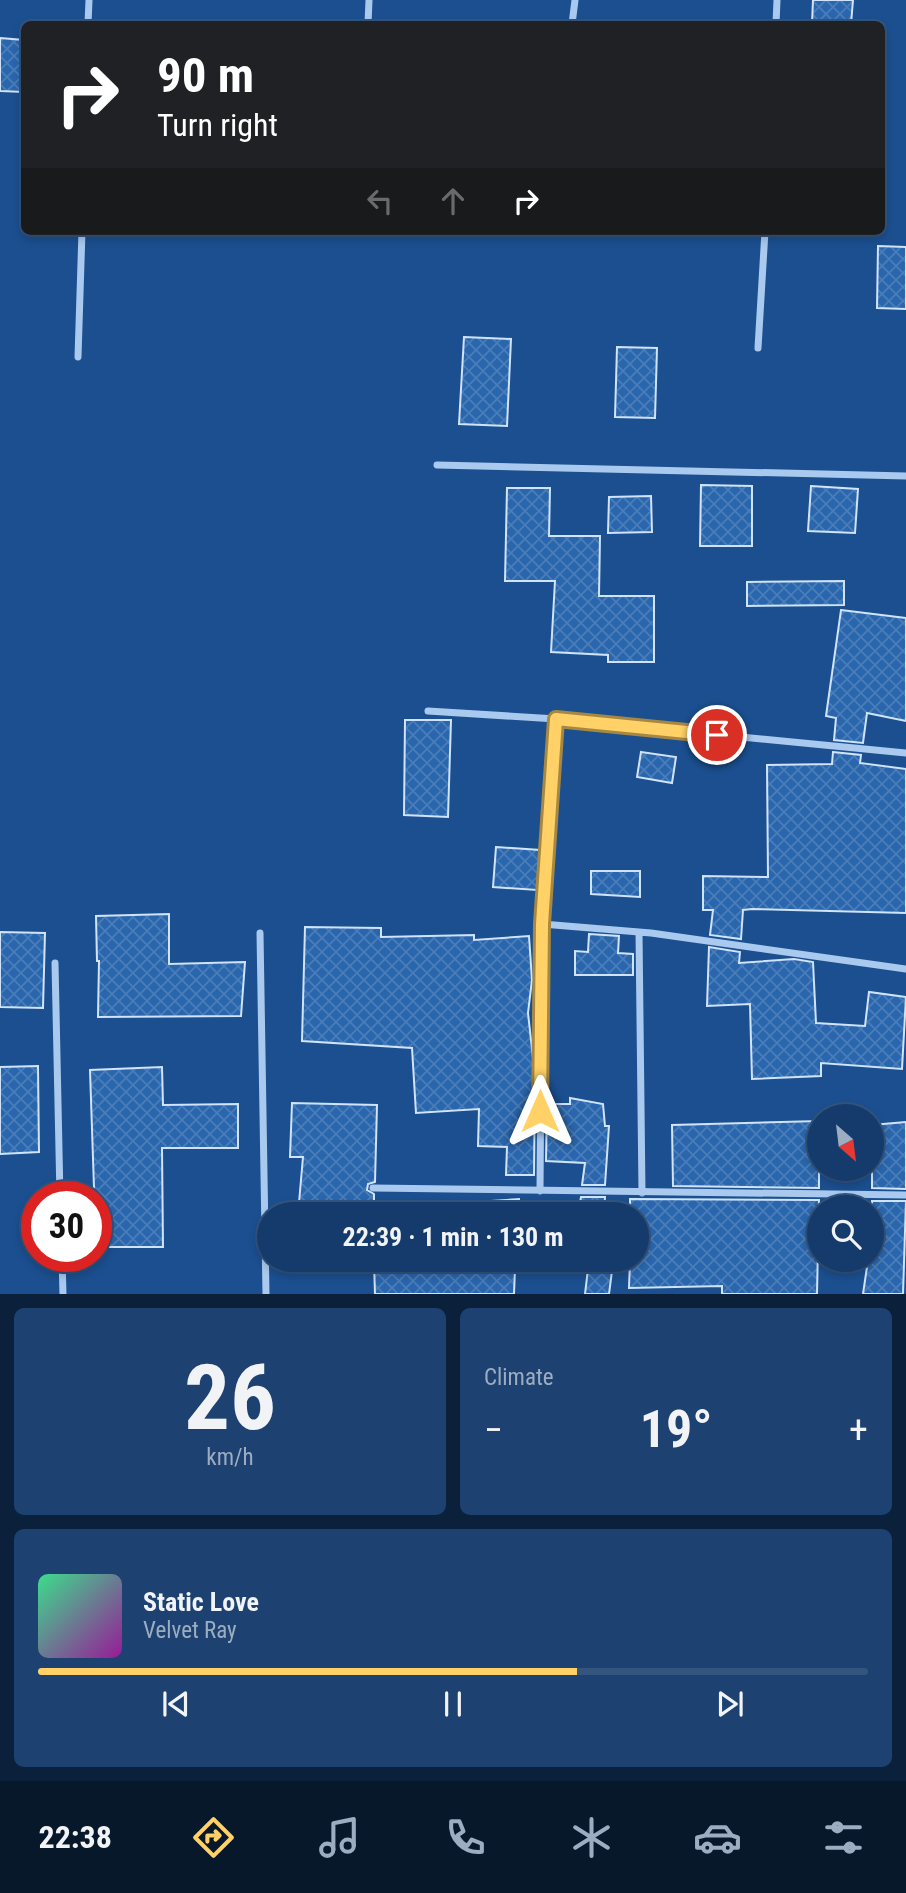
<!DOCTYPE html>
<html lang="en">
<head>
<meta charset="utf-8">
<style>
  :root { --surface:#143b6b; --page:#1d4271; --text:#f1f3f6; --muted:#9dadc1; --line:#33557e; --accent:#ffd166 }
  body { margin:0; font-family:"Roboto Condensed",sans-serif; background:var(--page); color:var(--text); height:100vh; display:flex; flex-direction:column; font-size:26px; white-space:nowrap }
  * { box-sizing:border-box; margin:0 }
  p { font-size:23px; color:var(--muted) }
  .icon { flex:none; width:38px; height:38px; fill:none; stroke:currentColor; stroke-width:2; stroke-linecap:round; stroke-linejoin:round }
  .map { position:relative; height:1294px; overflow:hidden }
  .side { display:flex; flex-direction:column; gap:14px; padding:14px; background:#0b203b; flex:1 }
  .side>* { flex:none }
  .banner { position:absolute; left:21px; top:21px; width:864px; height:214px; border-radius:10px; box-shadow:0 4px 10px #0003,0 0 0 2px var(--line); background:#202124; color:#fff; overflow:hidden }
  .needle { width:46px; rotate:152deg }
  .controls { position:absolute; left:807px; top:1104px; display:grid; gap:14px }
  .controls a { display:grid; place-items:center; width:77px; height:77px; border-radius:50%; background:var(--surface); box-shadow:0 4px 10px #0003,0 0 0 2px var(--line); font-size:35px }
  .speed { position:absolute; left:21px; top:1181px; display:flex; gap:14px; font-size:35px; font-weight:700; text-align:center }
  .speed>* { display:grid; place-content:center; width:91px; height:91px; border-radius:50%; background:var(--surface); box-shadow:0 4px 10px #0003,0 0 0 2px var(--line); line-height:1 }
  .speed .limit { border:10px solid #d22; background:#fff; color:#111 }
  .pin { position:absolute; display:grid; place-items:center; width:60px; height:60px; color:#fff; margin:-30px; border:4px solid #fff; border-radius:50%; box-shadow:0 2px 7px #0007 }
  .me { position:absolute; width:77px; margin:-38px; rotate:0deg; stroke-linejoin:round; filter:drop-shadow(0 0 5px #0008) }
  .turn { display:flex; align-items:center; gap:24px; height:147px; padding:0 21px; font-size:32px }
  .turn .icon { width:91px; height:91px; stroke-width:2.5 }
  .turn b { display:block; font-size:49px; line-height:60px }
  .lanes { display:flex; align-items:center; height:66px; padding:0 21px; background:#0003; justify-content:center; gap:35px; direction:ltr }
  .lanes .off { opacity:.35 }
  .big { font-size:52px; font-weight:700; line-height:1.1 }
  .side .card { flex:1; display:flex; flex-direction:column; justify-content:center; gap:10px; min-width:0; padding:0 24px; border-radius:10px; background:var(--page) }
  .side .dial { align-items:center; gap:0 }
  .dial b { font-size:91px; line-height:1 }
  .song { display:flex; align-items:center; gap:21px }
  .cover { width:84px; height:84px; border-radius:10px; background:linear-gradient(135deg,hsl(150 70% 55%),hsl(300 70% 35%)) }
  .played { height:7px; border-radius:4px; background:linear-gradient(90deg,var(--accent) 65%,var(--line) 65%) }
  .keys { display:flex; justify-content:space-around; direction:ltr }
  .heat { display:flex; justify-content:space-between; align-items:center; font-size:38px; direction:ltr }
  .side .tiles { flex:1; display:grid; gap:14px; grid-template-columns:1fr 1fr }
  .card:last-child { grid-column:span 2 }
  .trip { position:absolute; left:257px; top:1202px; width:392px; height:70px; border-radius:35px; background:var(--surface); box-shadow:0 4px 10px #0003,0 0 0 2px var(--line); font-weight:700; line-height:70px; text-align:center }
  .dock { display:flex; height:112px; justify-content:space-around; align-items:center; background:#08182b; color:var(--muted) }
  .dock .icon { width:49px; height:49px }
  .dock .on { color:var(--accent) }
  .dock b { font-size:32px; color:var(--text) }
  .map>svg:first-child { display:block }
</style>
</head>
<body>
<div class="map">
<svg width="906" height="1295" viewBox="0 0 906 1295">
  <defs>
    <pattern id="building-cross-hatch" width="8" height="8" patternUnits="userSpaceOnUse" patternTransform="scale(1.75)"><rect width="8" height="8" fill="#2a66ad"/><path d="M0 0l8 8M0 8l8-8" fill="none" stroke="#4a7db9"/></pattern>
  </defs>
  <rect width="100%" height="100%" fill="#1b4f8f"/>
  <path fill="url(#building-cross-hatch)" stroke="#cfe3fa" stroke-width="2" d="M813,0h40l-2,24h-39z
    M0,38l24,2v52l-24,-1z
    M878,246l28,1v62l-29,-1z
    M464,337l47,2 -4,87 -48,-2z
    M617,347l40,1 -2,70 -40,-1z
    M701,485l51,1v60h-52z
    M811,486l47,3 -3,44 -47,-2z
    M507,488h43l-1,48h51l-1,60h55v66h-46v-7l-57,-3 4,-71h-50z
    M651,496l1,36 -44,1 1,-36z
    M844,581v24l-97,1v-24z
    M841,610l65,8v103l-39,-8 -4,30 -29,-3 2,-22 -10,-2z
    M405,720h46l-3,97 -44,-2z
    M641,752l35,5 -4,26 -35,-6z
    M833,752l28,3 -1,8 46,6v144l-154,-4 -9,1 -2,29 -31,-4 3,-25h-10v-34l65,1 -1,-112 65,-1z
    M496,847l44,3 -3,40 -44,-3z
    M591,871h49v26l-49,-3z
    M169,914v50l76,-2 -4,54 -143,1 1,-56h-2l-1,-45z
    M305,927l76,1v9l93,-2v5l55,-4 3,44 -4,33 7,63 -1,99h-28l1,-28 -29,-1 1,-37 -63,4 -4,-65 -110,-7z
    M0,932l45,1 -2,75 -43,-1z
    M589,934l30,2 -1,17 15,1v21h-58v-24l13,1z
    M709,947l31,5 -1,11 55,-4 19,3 3,61 49,3 4,-34 37,5 -4,72 -81,-6v13l-69,3 -2,-75 -43,2z
    M38,1066l1,86 -39,2v-87z
    M162,1067l1,38 75,-1v44h-76l1,99h-67l-6,-177z
    M570,1098l33,6 2,22h4l-4,59h-23l3,-22 -39,-2 1,-57h23z
    M292,1103l85,2 -2,77 -7,2 -1,6 7,4v8l43,-1 1,13h-120l5,-57h-13z
    M819,1121v67l-146,-2 -1,-61z
    M906,1122v67l-34,-1v-63z
    M581,1197h24l-1,17h-26z
    M519,1199l1,15h-45l1,-12z
    M630,1199l189,1 -2,94h-95v-8l-93,2 1,-28h7v-46h-7z
    M872,1201h34l-3,93h-40l5,-34h4z
    M333,1260h86v5l101,-5v9h-5l-1,25h-139l-1,-31z
    M588,1269l24,2 -3,23h-24z"/>
  <g fill="none" stroke-linecap="round" stroke-linejoin="round">
    <path stroke="#a9c9ee" stroke-width="7" d="M88,24l1,-24
      M368,24l1,-24
      M572,24l3,-24
      M776,24l1,-24
      M758,348l7,-117
      M78,357l4,-126
      M437,465l469,11
      M428,711l128,8 350,34
      M542,924l109,9 255,36
      M639,932l3,261
      M260,933l6,362
      M55,963l5,234
      M373,1188l533,7
      M540,1191l2,-267 14,-205
      M62,1256l1,39"/>
  </g>
  <g fill="none" stroke-linecap="round" stroke-linejoin="round">
    <g stroke="#a68842" stroke-width="18">
      <path id="route" d="M540,1111l2,-187 14,-205 161,16"/>
    </g>
    <use href="#route" stroke="#ffd166" stroke-width="12"/>
  </g>
</svg>
<div class="controls">
<a><svg class="needle" viewBox="-14 -14 28 28"><path d="M0-13l5 13h-10z" fill="#e53935"/><path d="M0 13l5-13h-10z" fill="#9dadc1"/></svg></a>
<a><svg class="icon" aria-label="search" viewBox="0 0 24 24"><circle cx="10" cy="10" r="6"/><path d="M15 15l6 6"/></svg></a>
</div>
<div class="speed"><div class="limit">30</div></div>
<div class="pin" style="left:717px;top:735px;background:#d93025"><svg class="icon" aria-label="arrive" viewBox="0 0 24 24"><path d="M6 21V4h12l-3 4 3 4H6"/></svg></div>
<svg class="me" style="left:540px;top:1111px" viewBox="-20 -20 40 40"><path d="M0-17L14 15 0 8-14 15z" fill="#ffd166" stroke="#fff" stroke-width="4"/></svg>
<div class="trip">22:39 · 1 min · 130 m</div>
<div class="banner">
<div class="turn"><svg class="icon" aria-label="right" viewBox="0 0 24 24"><path d="M7 20v-9h11M14 6l5 5-5 5"/></svg><div><b>90 m</b>Turn right</div></div>
<div class="lanes"><svg class="icon off" aria-label="left" viewBox="0 0 24 24"><path d="M17 20v-9H6M10 6l-5 5 5 5"/></svg><svg class="icon off" aria-label="ahead" viewBox="0 0 24 24"><path d="M12 20V5M6 11l6-6 6 6"/></svg><svg class="icon" aria-label="right" viewBox="0 0 24 24"><path d="M7 20v-9h11M14 6l5 5-5 5"/></svg></div>
</div>
</div>
<section class="side">
<div class="tiles">
<div class="card dial"><b>26</b><p>km/h</p></div>
<div class="card"><p>Climate</p>
<div class="heat"><a>−</a><b class="big">19°</b><a>+</a></div>
</div>
<div class="card">
<div class="song"><i class="cover"></i><div><b>Static Love</b><p>Velvet Ray</p></div></div>
<div class="played"></div>
<div class="keys"><svg class="icon" aria-label="previous" viewBox="0 0 24 24"><path d="M18 5L8 12l10 7zM5 5v14"/></svg><svg class="icon" aria-label="pause" viewBox="0 0 24 24"><path d="M8 5v14M16 5v14"/></svg><svg class="icon" aria-label="next" viewBox="0 0 24 24"><path d="M6 5l10 7-10 7zM19 5v14"/></svg></div>
</div>
</div>
</section>
<nav class="dock">
<b>22:38</b>
<svg class="icon on" aria-label="directions" viewBox="0 0 24 24"><path d="M12 3l9 9-9 9-9-9zM9 14v-3h6M13 9l2 2-2 2"/></svg>
<svg class="icon" aria-label="music" viewBox="0 0 24 24"><path d="M9 18V5l10-2v13"/><circle cx="6" cy="18" r="3"/><circle cx="16" cy="16" r="3"/></svg>
<svg class="icon" aria-label="phone" viewBox="0 0 24 24"><path d="M5 4h4l2 5-3 2q2 4 5 5l2-3 5 2v4C11 20 4 13 5 4z"/></svg>
<svg class="icon" aria-label="climate" viewBox="0 0 24 24"><path d="M12 3v18M4 7l16 10M4 17L20 7"/></svg>
<svg class="icon" aria-label="car" viewBox="0 0 24 24"><path d="M5 17H2v-5l4-1 3-4h7l3 4 3 1v5h-3M9 17h6M6 11h13"/><circle cx="7" cy="17" r="2"/><circle cx="17" cy="17" r="2"/></svg>
<svg class="icon" aria-label="filters" viewBox="0 0 24 24"><path d="M4 7h16M4 17h16"/><circle cx="9" cy="7" r="2"/><circle cx="15" cy="17" r="2"/></svg>
</nav>
</body>
</html>
